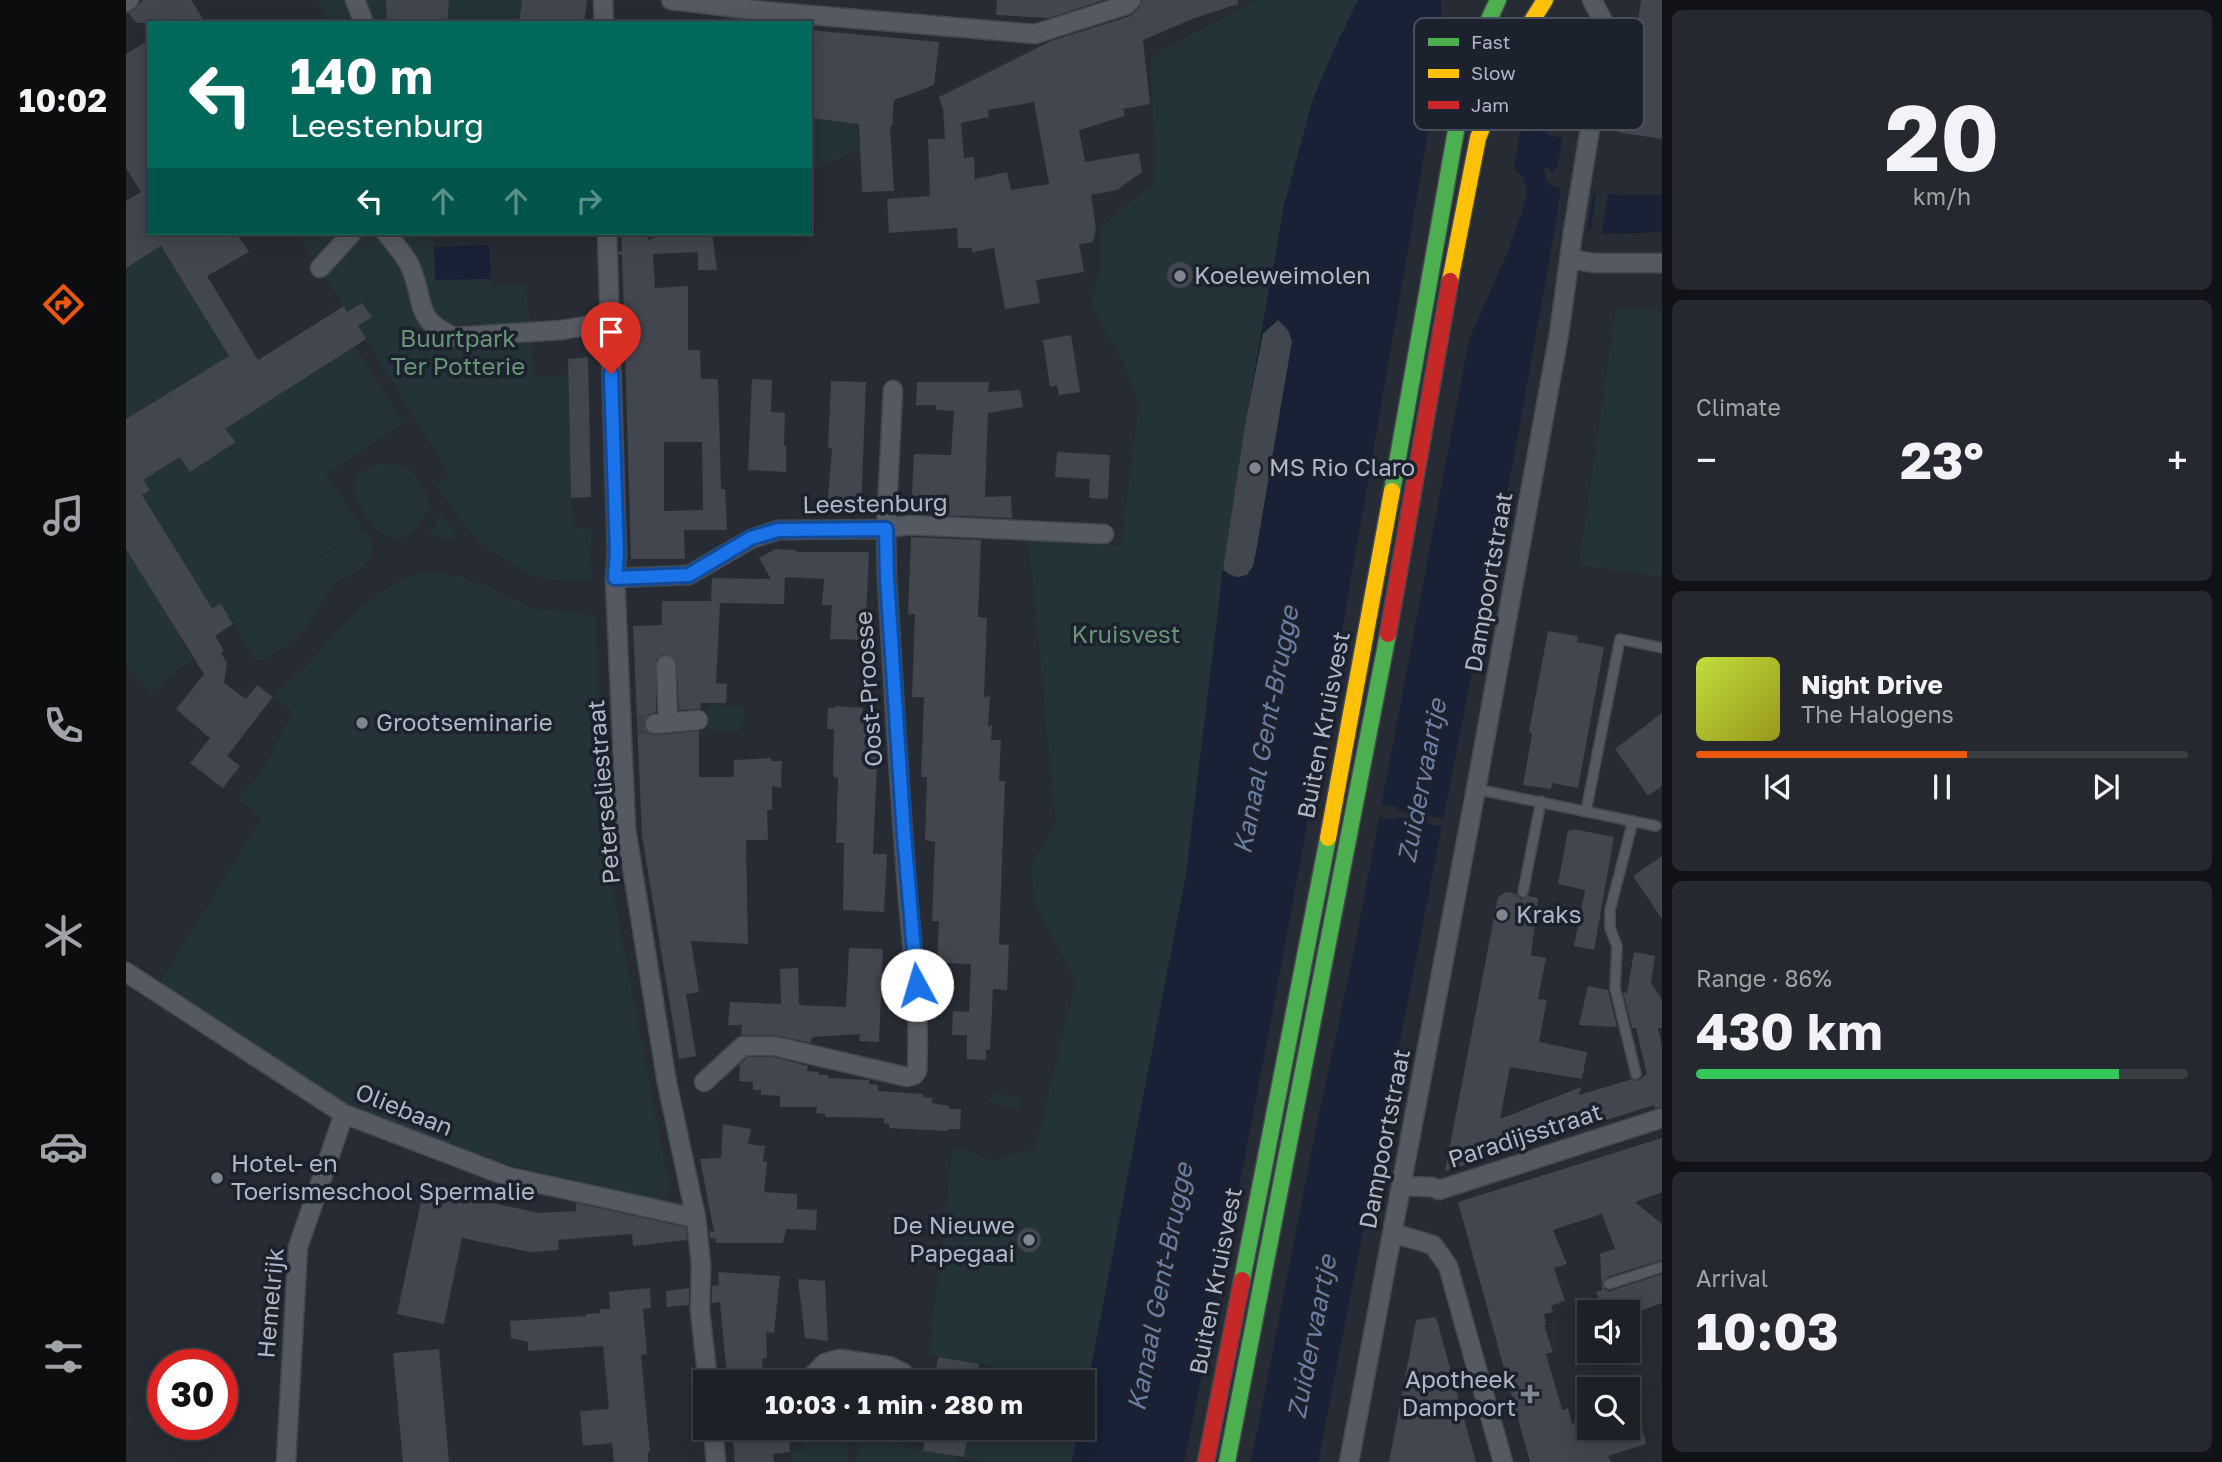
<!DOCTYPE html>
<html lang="en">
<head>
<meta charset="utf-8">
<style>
  :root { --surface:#1d2026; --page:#25282e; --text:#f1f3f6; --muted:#a0a3a7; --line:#3b3e43; --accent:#ea580c }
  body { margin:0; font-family:"Golos Text",sans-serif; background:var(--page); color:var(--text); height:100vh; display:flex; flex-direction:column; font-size:26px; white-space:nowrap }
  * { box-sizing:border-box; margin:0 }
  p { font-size:23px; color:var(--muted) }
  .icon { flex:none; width:38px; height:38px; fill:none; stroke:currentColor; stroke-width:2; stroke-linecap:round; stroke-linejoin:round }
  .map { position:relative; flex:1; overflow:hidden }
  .side { display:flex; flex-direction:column; gap:10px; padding:10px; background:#101215; width:560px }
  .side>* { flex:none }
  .hud { position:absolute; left:21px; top:21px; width:665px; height:214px; border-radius:0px; box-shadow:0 4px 18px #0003,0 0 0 2px var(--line); background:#00695c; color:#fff; overflow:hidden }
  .buttons { position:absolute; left:1451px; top:1300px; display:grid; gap:14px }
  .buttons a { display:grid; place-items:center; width:63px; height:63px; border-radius:0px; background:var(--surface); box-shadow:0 4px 18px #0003,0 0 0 2px var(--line); font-size:35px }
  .speed { position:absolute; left:21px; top:1349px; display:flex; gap:14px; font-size:35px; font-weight:700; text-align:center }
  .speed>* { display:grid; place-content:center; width:91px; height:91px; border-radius:50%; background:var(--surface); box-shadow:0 4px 18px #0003,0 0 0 2px var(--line); line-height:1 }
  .speed .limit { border:10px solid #d22; background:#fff; color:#111 }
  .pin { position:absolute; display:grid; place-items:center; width:60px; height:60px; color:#fff; margin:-72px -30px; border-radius:50% 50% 50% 0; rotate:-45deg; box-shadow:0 0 7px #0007 }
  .pin .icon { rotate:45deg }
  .me { position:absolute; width:77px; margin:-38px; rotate:354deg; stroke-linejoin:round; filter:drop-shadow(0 0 5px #0008) }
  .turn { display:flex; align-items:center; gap:24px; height:147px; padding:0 28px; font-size:32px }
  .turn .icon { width:91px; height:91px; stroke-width:2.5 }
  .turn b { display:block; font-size:49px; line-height:60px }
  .lanes { display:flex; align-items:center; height:66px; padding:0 28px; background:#0003; justify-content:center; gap:35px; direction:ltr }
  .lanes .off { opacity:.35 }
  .big { font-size:52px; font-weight:700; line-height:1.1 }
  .side .tile { flex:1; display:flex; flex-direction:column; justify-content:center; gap:10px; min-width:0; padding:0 24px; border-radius:10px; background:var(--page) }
  .side .dial { align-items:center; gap:0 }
  .dial b { font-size:91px; line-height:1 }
  .song { display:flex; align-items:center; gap:21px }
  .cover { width:84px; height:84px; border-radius:10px; background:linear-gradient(135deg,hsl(70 70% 55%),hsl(60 70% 35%)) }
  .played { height:7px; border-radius:4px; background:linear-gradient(90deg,var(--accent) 55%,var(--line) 55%) }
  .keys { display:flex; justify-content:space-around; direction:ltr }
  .heat { display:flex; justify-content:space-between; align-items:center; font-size:38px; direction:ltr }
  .charge { height:10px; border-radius:5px; background:linear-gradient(90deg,#34c759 86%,var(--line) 0) }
  .trip { position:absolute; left:567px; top:1370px; width:402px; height:70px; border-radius:0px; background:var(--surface); box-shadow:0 4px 18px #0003,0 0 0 2px var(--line); font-weight:700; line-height:70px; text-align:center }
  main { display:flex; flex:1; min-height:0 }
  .menu { display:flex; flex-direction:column; width:126px; justify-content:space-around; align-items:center; background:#0c0d0f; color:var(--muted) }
  .menu .icon { width:49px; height:49px }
  .menu .current { color:var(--accent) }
  .menu b { font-size:32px; color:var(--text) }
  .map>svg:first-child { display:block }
</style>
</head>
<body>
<main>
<nav class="menu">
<b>10:02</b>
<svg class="icon current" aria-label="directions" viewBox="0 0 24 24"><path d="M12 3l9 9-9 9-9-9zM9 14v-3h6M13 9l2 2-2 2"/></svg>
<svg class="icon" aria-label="music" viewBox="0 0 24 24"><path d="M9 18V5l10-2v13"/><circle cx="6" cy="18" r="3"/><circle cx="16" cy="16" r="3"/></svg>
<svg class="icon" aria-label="phone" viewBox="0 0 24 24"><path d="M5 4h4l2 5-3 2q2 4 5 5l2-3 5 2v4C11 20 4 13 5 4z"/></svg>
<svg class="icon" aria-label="climate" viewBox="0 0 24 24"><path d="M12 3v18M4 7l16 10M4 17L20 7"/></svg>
<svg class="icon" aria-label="car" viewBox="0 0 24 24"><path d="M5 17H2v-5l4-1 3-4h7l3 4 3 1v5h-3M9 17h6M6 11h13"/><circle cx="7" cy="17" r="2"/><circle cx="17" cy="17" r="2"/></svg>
<svg class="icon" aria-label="filters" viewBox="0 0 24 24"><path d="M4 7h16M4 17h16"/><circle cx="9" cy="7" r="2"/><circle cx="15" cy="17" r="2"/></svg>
</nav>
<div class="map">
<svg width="1536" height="1462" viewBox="0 0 1536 1462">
  <rect width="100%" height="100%" fill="#272b33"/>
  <path fill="#243338" d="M192,0h68l1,23h-56z
    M323,0h73l-3,23h-72z
    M1130,0h102l-26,54 -19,45 -29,107 -38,213 -23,150 -37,306 -103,534v-27h-92v-16l-62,-11 24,-209 41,14 41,-11 41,-167 -41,-78 -4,-40 25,-40 -27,-284 92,6 18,-142 -14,-38 -34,-62 9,-32v-44l53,-44 2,-29 -5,-98z
    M684,118l47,4 3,27 -50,22z
    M172,233h135l1,14 55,-2 3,41 34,-2 8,92 34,-1 3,123 4,31 17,-1 -2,32 3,21c-18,-1 -38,0 -54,-4 -11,-3 -20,-9 -29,-15 -37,-21 -51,-43 -74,-77l14,-9 -92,-150 13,-9 -9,-14 -15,9z
    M35,246l68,110 -103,63v-151z
    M1490,308l46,3v265l-83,-11z
    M229,345l48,78 -77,51 37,55 -64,41 66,-40c7,10 11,19 4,30 -7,11 -21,15 -31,22 -17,14 -23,37 -39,52 -9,10 -23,18 -35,26l-9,-1 -34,-55 -9,4 -70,-113 8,-6 -7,-9 37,-23 10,15 45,-29 -10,-14z
    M270,463c18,4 28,26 35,42l-18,28 -14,6c-8,-2 -15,-3 -21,-8 -10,-8 -30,-41 -22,-53 8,-13 27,-14 40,-15z
    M314,515l5,3 14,21 -30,-3z
    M0,549l67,109 -42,34 -25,-27z
    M305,571l33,7 22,8 44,21 66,9 5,213 69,364 -7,7 -147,-33 -164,-58 -192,-127 102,-164 -24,-19 25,-29 30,-59 -20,-14c12,-14 24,-21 36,-33 6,-6 11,-15 17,-21 29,-32 61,-65 105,-72z
    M588,703h6v4l24,-1v13l-6,13 -30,-1 -2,-3 -1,-16z
    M866,1091l30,8 -3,10 -30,-7z
    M700,1428h68l-2,17 65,11v6h-100l1,-22 -11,-2 1,24h-57l-1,-9 14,-5 -1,-18 22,4z
    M843,1428h110l-7,34h-86l-22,-5z"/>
  <path fill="#182135" d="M1232,0h83l1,41 5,7 -5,1c-80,472 -161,944 -258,1413h-112l7,-34h4v-19l103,-534 37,-306 23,-150 38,-213 29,-107 19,-45z
    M1407,129l14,3v3l15,3 -4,27 -6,8 -4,-5h-4c1,6 0,11 5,15 16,14 90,12 113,12v37l-52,2 -55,-7 -39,219 -198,1016h-67l65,-333 37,-173 116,-616 38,-86 18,-51 2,-8 -3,-19 -7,-3 -3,-6 6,-36 12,1z
    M363,245l2,34 -56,1 -1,-33z"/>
  <path fill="#272b33" d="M1435,186l33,3 -7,45 -29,-3v4h-4z
    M1471,189l12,1 -8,46 -11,-1z
    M1252,803l19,4v3l47,9 -1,8 -47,-10 -1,3 -20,-4z"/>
  <path fill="#42464e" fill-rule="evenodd" d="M17,0h48l15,23h-69l-9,-10 7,-4z
    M260,0h63l-2,23h-60z
    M396,0h65l-3,23h-65z
    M871,0h107l-55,18 -53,-3z
    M1016,0h96v4l-46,15 -49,21 7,64 -27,5 2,7 -46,14 6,32 54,-9 3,19 -25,18 -26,5 5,33 -3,14 -14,2 5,28 -48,8 4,23 -35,6 -11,-61 -22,4v-4h-14l-1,-20 -68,5 -2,-34 43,-3 -2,-57h17l-2,-30 -4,-12 112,-56 79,-25 9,-8zM908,102l15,82 -38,6 -4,-18 -32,7 -1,-22 -10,1 -3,-35 28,-6 -1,-7z
    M1515,0h21v139l-45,-7 9,-57 4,1z
    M684,30l129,12 -5,43 -40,15 -2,26 -2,1 4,64 -32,1 -3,-68 -49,-6z
    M23,40v193h87l13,19 -42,24 51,84 86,-54 3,6 15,-9 10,14 -14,9 8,13 -141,90 11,13 -46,30 -10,-15 -37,23 7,10 -8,5 70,113 9,-4 12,20 -18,12 9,15 -3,2 6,10 -3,20 22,16 11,-14 16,12 -46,59 13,10 -17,22 -33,-25 20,-25 -34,-29 28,-35 -78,-125v-130l103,-63 -68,-110 -35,22v-67l15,-9 -15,-24v-114z
    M495,233h26l1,7 19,-7h45l5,37h-19v-18l-45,2 2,34 33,-2v64h12l1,29h17l3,110h4l2,41h-43l1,29h-54l-7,-245 -2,-59h-3v-3l3,-1zM538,442h38l1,68 -39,1z
    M1041 275a13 13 0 1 1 26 0a13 13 0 1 1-26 0Z
    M1152,320l10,10 4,11 -36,211 -3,14 -6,9 -10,2 -8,-3 -6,-5 23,-150 17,-85z
    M945,335l9,57 -21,3 -2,-10 -7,2 -7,-47z
    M462,357l3,140 -20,1 -3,-139z
    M626,379l20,1 -1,32 14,1 -1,33h2v26l-38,-2z
    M705,381l35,1 -5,129 -34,-2 5,-61h-4z
    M791,382h72l-1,10 32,-2 3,17 -35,6 -3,84 26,-1 1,22 -101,-4 3,-60 37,1 3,-44 -18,-1v-5h-20z
    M931,452l53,3 -2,44 -19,-1 1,-19 -35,-2z
    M785,537l70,3 -3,77 9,1 -3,79 6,-1 -2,31 4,-2 -1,15h10l-2,41h6l-6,163 10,1 -2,45 -14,-1 -3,60 -4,1v10l-19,-1v-24h-15l1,-24 16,1 2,-48 -34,-1 2,-42h-7l3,-79 -10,-2 2,-63h-6l3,-80h-12l3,-83h-7z
    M649,549l22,1 -1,2h73l-4,88 -35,-1 2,-34h-10l2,-26 -39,-2 -1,27 -64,-1 -4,80 11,1 -1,19h-25l-1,6 -21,1 -3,-50 -10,-6 -5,1 -5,5v52l-8,3 -4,11 6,8 5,1 44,-4v46h35v-17l37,-2v3h11l-1,27 -9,-2v24h-5l1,30h-22l2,104 -57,-3 8,51 -13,2 10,62 -17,3 -37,-223 -9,-210 29,-1v-24h49l1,-23 59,1 -12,-21z
    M1422,631l30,5 -1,6 27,5 -26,141 -26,-5 -1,6 -28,-4 9,-50 -3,-4z
    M709,706l28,2 -1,9 17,1 -6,136h14l-3,58 -41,-2 1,-67h-8l2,-65 -5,-1 1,-48h-7l1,-21h7z
    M1536,713v73l-14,10 -33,-47z
    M1447,829l41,8 -20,113 -20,-4 11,-56 -27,-6 10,-54 4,1z
    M1536,856v63l-29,-43z
    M1380,892l10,2 5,5 7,-3 10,2 -7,57 15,3 -8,41 9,1 -8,42 48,10 -5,27 -72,-12 -10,52 81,-32 -2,8 53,-16 6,2 9,-7 -11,-46h-4l-9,-36 4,1 7,-41 21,4 -4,27 11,17v28h-4l4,18v61l-7,1 -1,-3 -209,66 53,-274z
    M723,948l34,1 -4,93 -20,-1 1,-7 -48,3 -1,6 -37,-8h-33l1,-10h-14l2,-23 51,2 -1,-35 18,-1 1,37 47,2z
    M1462,986l20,4 9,37 -38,-2z
    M621,1057h26l35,9 -1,5 12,1v3h9v3l41,2v4l9,1v6l45,3v3l9,1v5l17,3v3h12l-1,20h-12l-1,2 -58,-3v-4l-5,-1v-5l-59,-1v-3l-9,-1 1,-6h-37v-11l-19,-1v-5h-8v-8l-14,-1 1,-17z
    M597,1124l28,5 -3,15 17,2 -2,15 4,1 -3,30 33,2v15l20,1 -1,20 -30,-1 -3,14h-67l-1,-5h-5l-1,-7 5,1 -14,-73 21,-1z
    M1536,1138v54l-27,10 27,22v36l-55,17 -5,6 3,7 5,1 52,-17v29l-25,9h-34l-7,-20 6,-2 -2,-36 15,-5 -13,-35 -49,16 14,34 -13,4 11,33 -14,5 2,6 -9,2 2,11h-2l9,27 -7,2 16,56 6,-2 4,16 17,-5v9h53l4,16 -38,12 3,6h-81l-72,-260z
    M298,1188l115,25 37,-2v-8l110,24 1,13 -54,6 -1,-12 -74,6 1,10 -29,2 -68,-14 -18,86 -47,-10z
    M891 1240a12 12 0 1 1 24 0a12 12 0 1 1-24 0Z
    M592,1272l62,4 -6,57 -8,-1 1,26 -5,1 1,15 -36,4 -7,-76 -8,1v-17l7,-1z
    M672,1279l27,2 3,60 -23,-3z
    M524,1288l1,20 -8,1 4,45 -6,1 9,97h-2v10h-34l-2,-19 -29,3 -3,-35 29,-2 -6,-63 -75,5v-9l-17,-4 -1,-17 76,-5v-2l14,-1v-4h10l-1,-17z
    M563,1288v17l-22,2 -1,-16z
    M1310,1317l40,145h-87l27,-142z
    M313,1349l10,113h-46l-10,-109z
    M812,1357l41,7 -3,18h-42z
    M606,1428l57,2 1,22 -17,2 1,8h-39z
    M800,1428h43l-5,29 -41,-6z"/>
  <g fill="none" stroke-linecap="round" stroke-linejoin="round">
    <path stroke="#3c4049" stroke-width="18" stroke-dasharray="18 9" stroke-linecap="butt" d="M512,725l17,-1"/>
    <g stroke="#444850" stroke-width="12">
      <path id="lane" d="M1350,789l180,37
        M1460,811l34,-172 42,9
        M1507,821l-23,89v18l7,18 -2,42 21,86
        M1397,892l18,-91
        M1483,1284l53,-17"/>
    </g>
    <g stroke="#444850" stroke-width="21">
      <path id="street" d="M229,0l9,23
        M477,0l1,23
        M545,0l91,11 273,23 91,-29 5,-5
        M0,2l3,-2
        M1385,54c42,-11 57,-2 87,26
        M260,233c8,10 20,23 25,35 15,36 2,52 44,69l106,-7 49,-8
        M481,233l10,320 -2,25 11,251 41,254 29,135 5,47 -1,46 8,71
        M1444,259l24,4h68
        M194,268l32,-35
        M489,578l74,-3 62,-36 27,-9 108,-1 22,-4 196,9
        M540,665l2,58
        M529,724l43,-4
        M0,972l218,142 165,63 187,41
        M578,1082l39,-36h31l133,31 7,-2 3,-4c3,-62 -5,-123 -10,-185 -8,-103 -14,-205 -20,-308l-1,-49 7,-139
        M1276,1186l30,1 7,3 223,-72
        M1267,1233l40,12 15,21 55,196
        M669,1382l16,-5 14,-14 14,-4 50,7 14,7 8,9
        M587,1428l3,34
        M779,1429l1,-1
        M160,1462l12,-215 46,-133
        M1223,1462l127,-673 83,-455 14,-102 25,-152 5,-59 -11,-21"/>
    </g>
    <g stroke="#444850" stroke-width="19">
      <path id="fast" d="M1266,491l68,-383 14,-56 24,-52
        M1116,1280l86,-442
        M1101,1462l161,-828"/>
    </g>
    <g stroke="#444850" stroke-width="19">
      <path id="slow" d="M1324,281l28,-143 33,-84 34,-54
        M1202,838l64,-347"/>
    </g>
    <g stroke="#444850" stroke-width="19">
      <path id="jam" d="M1262,634l62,-353
        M1080,1462l36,-182"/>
    </g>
    <use href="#lane" stroke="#565961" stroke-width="9"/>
    <use href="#street" stroke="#565961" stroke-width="18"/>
    <use href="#fast" stroke="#4caf50" stroke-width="16"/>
    <use href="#slow" stroke="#ffc107" stroke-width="16"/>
    <use href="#jam" stroke="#c62828" stroke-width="16"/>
  </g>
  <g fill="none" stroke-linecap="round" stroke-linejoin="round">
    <g stroke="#114b97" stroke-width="18">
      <path id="route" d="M485,374l6,180 -2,24 74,-3 62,-37 27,-8 108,-1 1,49 17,257 13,150"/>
    </g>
    <use href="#route" stroke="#1a73e8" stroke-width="12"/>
  </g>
  <g fill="#808592" stroke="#1b212d" stroke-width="2.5">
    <circle cx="1054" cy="276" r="7"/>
    <circle cx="1129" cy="468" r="7"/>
    <circle cx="236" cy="723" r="7"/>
    <circle cx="1376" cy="915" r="7"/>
    <circle cx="91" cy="1178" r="7"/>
    <circle cx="903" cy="1240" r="7"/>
    <path d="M1400.5 1383.5h7v7h7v7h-7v7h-7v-7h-7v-7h7z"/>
  </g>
  <g text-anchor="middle" stroke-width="7" stroke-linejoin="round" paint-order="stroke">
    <g font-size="24" fill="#b0b6c5" stroke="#1b212d" text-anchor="start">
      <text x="1068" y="284">Koeleweimolen</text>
      <text x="1143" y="476">MS Rio Claro</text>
      <text x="250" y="731">Grootseminarie</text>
      <text x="1390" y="923">Kraks</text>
      <text x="105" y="1172">Hotel- en<tspan x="105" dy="28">Toerismeschool Spermalie</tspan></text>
      <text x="889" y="1234" text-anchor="end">De Nieuwe<tspan x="889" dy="28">Papegaai</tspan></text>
      <text x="1390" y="1388" text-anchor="end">Apotheek<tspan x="1390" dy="28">Dampoort</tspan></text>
    </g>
    <g font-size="24" fill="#689476" stroke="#1b212d">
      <text x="332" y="347">Buurtpark<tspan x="332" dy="28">Ter Potterie</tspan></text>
      <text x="1000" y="643">Kruisvest</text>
    </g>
    <g font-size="24" fill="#b0b6c5" stroke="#1b212d">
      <text transform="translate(749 504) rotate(-1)" y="8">Leestenburg</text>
      <text transform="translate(1363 582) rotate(-80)" y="8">Dampoortstraat</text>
      <text transform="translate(743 689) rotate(-94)" y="8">Oost-Proosse</text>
      <text transform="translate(1198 725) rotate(-79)" y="8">Buiten Kruisvest</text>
      <text transform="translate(478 792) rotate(-95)" y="8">Peterseliestraat</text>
      <text transform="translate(278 1110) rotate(22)" y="8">Oliebaan</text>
      <text transform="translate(1399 1136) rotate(-18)" y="8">Paradijsstraat</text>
      <text transform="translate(1259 1139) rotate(-79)" y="8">Dampoortstraat</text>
      <text transform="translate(1090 1281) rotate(-79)" y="8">Buiten Kruisvest</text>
      <text transform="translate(145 1303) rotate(-85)" y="8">Hemelrijk</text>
    </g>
    <g font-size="26" font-style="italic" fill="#6a7da2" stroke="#1b212d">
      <text transform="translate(1140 730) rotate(-79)" y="9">Kanaal Gent-Brugge</text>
      <text transform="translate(1296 781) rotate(-79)" y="9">Zuidervaartje</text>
      <text transform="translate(1034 1287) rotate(-79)" y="9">Kanaal Gent-Brugge</text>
      <text transform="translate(1186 1337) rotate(-79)" y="9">Zuidervaartje</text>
    </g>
  </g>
  <rect x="1288" y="18" width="230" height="112" rx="10" fill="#1b212d" stroke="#484e5b" stroke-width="2"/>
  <rect x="1302" y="38" width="31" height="8" fill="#4caf50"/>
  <rect x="1302" y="69" width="31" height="9" fill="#ffc107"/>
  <rect x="1302" y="101" width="31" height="8" fill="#c62828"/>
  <g font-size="19" fill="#b0b6c5">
    <text x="1345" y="49">Fast</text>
    <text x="1345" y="80">Slow</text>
    <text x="1345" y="112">Jam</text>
  </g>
</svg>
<div class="buttons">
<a><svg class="icon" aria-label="sound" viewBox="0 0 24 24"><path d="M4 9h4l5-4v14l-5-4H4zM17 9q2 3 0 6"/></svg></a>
<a><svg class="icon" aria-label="search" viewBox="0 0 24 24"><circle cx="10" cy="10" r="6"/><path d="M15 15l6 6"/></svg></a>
</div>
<div class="speed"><div class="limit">30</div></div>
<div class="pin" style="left:485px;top:374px;background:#d93025"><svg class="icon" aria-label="arrive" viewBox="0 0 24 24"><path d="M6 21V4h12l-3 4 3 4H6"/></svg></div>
<svg class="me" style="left:791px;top:985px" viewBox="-20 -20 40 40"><circle r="19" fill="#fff"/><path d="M0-13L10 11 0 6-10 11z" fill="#1a73e8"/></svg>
<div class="trip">10:03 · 1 min · 280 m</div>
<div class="hud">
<div class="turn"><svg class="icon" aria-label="left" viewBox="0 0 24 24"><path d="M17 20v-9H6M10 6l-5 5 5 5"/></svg><div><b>140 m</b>Leestenburg</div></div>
<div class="lanes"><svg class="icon" aria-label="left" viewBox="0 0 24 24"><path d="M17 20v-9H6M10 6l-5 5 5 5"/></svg><svg class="icon off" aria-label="ahead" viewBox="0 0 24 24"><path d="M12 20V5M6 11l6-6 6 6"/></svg><svg class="icon off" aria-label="ahead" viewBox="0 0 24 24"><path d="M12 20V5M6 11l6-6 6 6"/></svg><svg class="icon off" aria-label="right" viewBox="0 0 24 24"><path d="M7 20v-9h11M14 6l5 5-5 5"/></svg></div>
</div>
</div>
<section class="side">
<div class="tile dial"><b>20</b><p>km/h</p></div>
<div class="tile"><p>Climate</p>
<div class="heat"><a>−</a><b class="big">23°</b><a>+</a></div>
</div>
<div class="tile">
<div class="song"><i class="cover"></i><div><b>Night Drive</b><p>The Halogens</p></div></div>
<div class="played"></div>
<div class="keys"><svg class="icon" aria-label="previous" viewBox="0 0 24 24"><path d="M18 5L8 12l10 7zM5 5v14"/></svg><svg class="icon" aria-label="pause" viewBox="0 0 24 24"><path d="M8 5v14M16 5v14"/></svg><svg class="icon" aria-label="next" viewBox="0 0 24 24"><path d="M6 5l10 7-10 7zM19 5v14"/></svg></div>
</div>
<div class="tile"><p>Range · 86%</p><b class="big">430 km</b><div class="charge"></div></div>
<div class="tile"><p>Arrival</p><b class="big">10:03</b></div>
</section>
</main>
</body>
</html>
